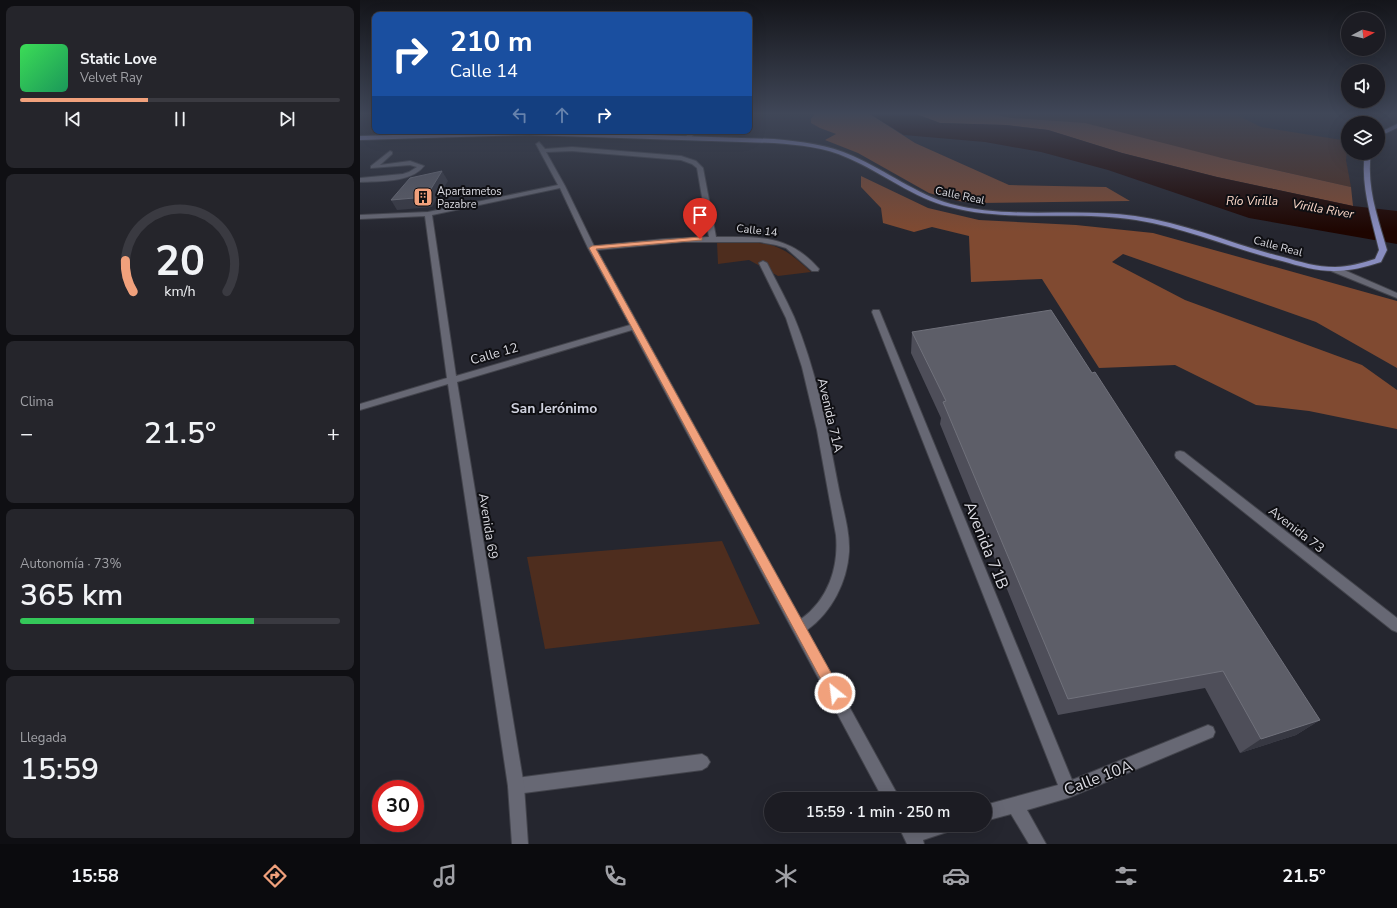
<!DOCTYPE html>
<html lang="es">
<head>
<meta charset="utf-8">
<style>
  :root { --surface:#1c1c23; --page:#25252b; --text:#f1f3f6; --muted:#a0a1a6; --line:#3a3a41; --accent:#f1a17c }
  body { margin:0; font-family:"Nunito Sans",sans-serif; background:var(--page); color:var(--text); height:100vh; display:flex; flex-direction:column; font-size:15px; white-space:nowrap }
  * { box-sizing:border-box; margin:0 }
  p { font-size:13px; color:var(--muted) }
  .icon { flex:none; width:22px; height:22px; fill:none; stroke:currentColor; stroke-width:2; stroke-linecap:round; stroke-linejoin:round }
  .map { position:relative; flex:1; overflow:hidden }
  .details { display:flex; flex-direction:column; gap:6px; padding:6px; background:#0f0f13; width:360px }
  .details>* { flex:none }
  .banner { position:absolute; left:12px; top:12px; width:380px; height:122px; border-radius:8px; box-shadow:0 4px 16px #0002,0 0 0 1px var(--line); background:#1a4fa0; color:#fff; overflow:hidden }
  .needle { width:26px; rotate:83deg }
  .fabs { position:absolute; left:981px; top:12px; display:grid; gap:8px }
  .fabs a { display:grid; place-items:center; width:44px; height:44px; border-radius:50%; background:var(--surface); box-shadow:0 4px 16px #0002,0 0 0 1px var(--line); font-size:20px }
  .speed { position:absolute; left:12px; top:780px; display:flex; gap:8px; font-size:20px; font-weight:700; text-align:center }
  .speed>* { display:grid; place-content:center; width:52px; height:52px; border-radius:50%; background:var(--surface); box-shadow:0 4px 16px #0002,0 0 0 1px var(--line); line-height:1 }
  .speed .limit { border:6px solid #d22; background:#fff; color:#111 }
  .pin { position:absolute; display:grid; place-items:center; width:34px; height:34px; color:#fff; margin:-41px -17px; border-radius:50% 50% 50% 0; rotate:-45deg; box-shadow:0 0 4px #0007 }
  .pin .icon { rotate:45deg }
  .me { position:absolute; width:44px; margin:-22px; rotate:331deg; stroke-linejoin:round; filter:drop-shadow(0 0 3px #0008) }
  .turn { display:flex; align-items:center; gap:14px; height:84px; padding:0 12px; font-size:18px }
  .turn .icon { width:52px; height:52px; stroke-width:2.5 }
  .turn b { display:block; font-size:28px; line-height:34px }
  .lanes { display:flex; align-items:center; height:38px; padding:0 12px; background:#0003; justify-content:center; gap:20px; direction:ltr }
  .lanes .off { opacity:.35 }
  .big { font-size:30px; font-weight:600; line-height:1.1 }
  .details .card { flex:1; display:flex; flex-direction:column; justify-content:center; gap:6px; min-width:0; padding:0 14px; border-radius:8px; background:var(--page) }
  .details .dial { align-items:center; gap:0 }
  .dial svg { height:104px; overflow:visible; fill:none; stroke:var(--line); stroke-width:7; stroke-linecap:round; text-anchor:middle }
  .dial text { fill:var(--text); stroke:none }
  .song { display:flex; align-items:center; gap:12px }
  .cover { width:48px; height:48px; border-radius:6px; background:linear-gradient(135deg,hsl(130 70% 55%),hsl(150 70% 35%)) }
  .played { height:4px; border-radius:2px; background:linear-gradient(90deg,var(--accent) 40%,var(--line) 40%) }
  .keys { display:flex; justify-content:space-around; direction:ltr }
  .heat { display:flex; justify-content:space-between; align-items:center; font-size:22px; direction:ltr }
  .charge { height:6px; border-radius:3px; background:linear-gradient(90deg,#34c759 73%,var(--line) 0) }
  .trip { position:absolute; left:404px; top:792px; width:228px; height:40px; border-radius:20px; background:var(--surface); box-shadow:0 4px 16px #0002,0 0 0 1px var(--line); font-weight:600; line-height:40px; text-align:center }
  .tab-bar { display:flex; height:64px; justify-content:space-around; align-items:center; background:#0b0b0e; color:var(--muted) }
  .tab-bar .icon { width:28px; height:28px }
  .tab-bar .current { color:var(--accent) }
  .tab-bar b { font-size:18px; color:var(--text) }
  main { display:flex; flex:1; min-height:0 }
  .map>svg:first-child { display:block }
</style>
</head>
<body>
<main>
<section class="details">
<div class="card">
<div class="song"><i class="cover"></i><div><b>Static Love</b><p>Velvet Ray</p></div></div>
<div class="played"></div>
<div class="keys"><svg class="icon" aria-label="previous" viewBox="0 0 24 24"><path d="M18 5L8 12l10 7zM5 5v14"/></svg><svg class="icon" aria-label="pause" viewBox="0 0 24 24"><path d="M8 5v14M16 5v14"/></svg><svg class="icon" aria-label="next" viewBox="0 0 24 24"><path d="M6 5l10 7-10 7zM19 5v14"/></svg></div>
</div>
<div class="card dial"><svg viewBox="0 0 100 80">
<path d="M14 69A42 42 0 1 1 86 69"/>
<path d="M14 69A42 42 0 0 1 8 45" stroke="#f1a17c"/>
<text x="50" y="56" font-size="32" font-weight="700">20</text>
<text x="50" y="72" font-size="11">km/h</text>
</svg></div>
<div class="card"><p>Clima</p>
<div class="heat"><a>−</a><b class="big">21.5°</b><a>+</a></div>
</div>
<div class="card"><p>Autonomía · 73%</p><b class="big">365 km</b><div class="charge"></div></div>
<div class="card"><p>Llegada</p><b class="big">15:59</b></div>
</section>
<div class="map">
<svg width="1037" height="844" viewBox="0 0 1037 844">
  <rect width="100%" height="100%" fill="#25262f"/>
  <path fill="#4e2d1e" d="M631,114h244l26,13 87,14 -2,19 5,27 -129,-29z
    M357,242c20,0 43,-2 62,6 12,5 22,15 32,24l-33,4 -29,-16 -31,4z
    M362,541l38,83 -215,25 -18,-92z"/>
  <path fill="#804a31" d="M455,114h55l45,29 94,42 97,2 24,14 -151,2 -21,-2 -29,-8 -71,-40 -33,-13 11,-6 -16,-6 -9,-5v-4z
    M556,114h75l21,4 73,5 137,35 129,29 2,19 -136,-29 -95,-24 -74,-23 -42,-5 -66,-2z
    M501,176l67,32 51,12 97,5 77,8 244,68v67l-81,-46 -193,-68 -11,8 73,38 177,65 35,25v39l-88,-18 -53,-6 -81,-40 -76,3 -57,-89 -71,3 -2,-46 -37,-9 -18,5 -31,-9 -2,-15 -20,-21z"/>
  <path fill="#1e0500" d="M510,114h46l24,9 66,2 42,5 74,23 95,24 136,29 44,5v33l-148,-26 -141,-48 -67,-18 -56,-10 -81,-7z"/>
  <g fill="none" stroke-linecap="round" stroke-linejoin="round">
    <g stroke="#43444c" stroke-width="2">
      <path id="service" d="M36,131h6l-6,7h-4l-1,-1z
        M330,131h6l-6,8h-4l-1,-1z
        M971,267h6l60,26v5l-66,-27z
        M342,754l5,3 3,5 -3,5 -5,3 -186,24 -6,-2 -2,-6 2,-6 6,-2z"/>
    </g>
    <g stroke="#43444c" stroke-width="2">
      <path id="minor" d="M179,142l6,7 27,-2 109,9 15,5 7,7 13,69c42,0 73,-3 103,32l-1,2h-6l-26,-23 -10,-3 -16,-3h-78l-85,8 204,369c27,-19 38,-52 35,-84l-19,-105 -15,-63 -16,-49 -27,-55 4,-2 4,2c9,18 19,36 27,54 23,55 34,115 45,173 4,20 11,41 10,62 -2,30 -17,60 -42,78l93,169h-17l-251,-469 -175,52 67,404 4,58h-16l-4,-58 -60,-402 -88,26v-6l87,-26 -22,-162 -65,3v-4l68,-3 130,-27 -22,-41zM212,151l109,9 11,4 5,4 12,69 -45,2 -70,7 -29,-60 -19,-34zM200,188l28,60 42,77 -174,51 -24,-161z
        M30,151l2,1v2l-12,11 30,-4 14,5c-13,17 -45,15 -64,16v-4l43,-4 6,-2 8,-5 -7,-2 -39,3v-2z
        M513,310h6l1,2 192,468 136,-55 5,2 2,5 -2,5 -145,61 -41,12 19,34h-17l-18,-30 -26,7v-16l73,-20 -186,-473z
        M820,451l4,1 213,166v14l-5,-2 -216,-172 -1,-3 1,-3z
        M538,825h54l-2,6 -27,9 1,4h-17z"/>
    </g>
    <g stroke="#43444c" stroke-width="2">
      <path id="primary" d="M1037,124v4l-19,9v-4z
        M169,131l245,8c28,3 53,5 79,17 34,15 63,38 98,48 60,16 124,3 184,12 51,7 99,29 148,41 17,5 34,10 52,10 14,0 27,-4 40,-8l4,-9c-7,-31 -19,-65 -14,-97h6c-5,33 7,66 16,97l-6,12c-15,5 -31,9 -47,9 -18,0 -35,-5 -52,-10 -49,-12 -96,-33 -146,-41 -62,-10 -126,3 -186,-13 -37,-9 -67,-34 -102,-49 -24,-11 -48,-13 -74,-15l-245,-8 -169,5v-4z"/>
    </g>
    <use href="#service" fill="#676874" fill-rule="evenodd"/>
    <use href="#minor" fill="#676874" fill-rule="evenodd"/>
    <use href="#primary" fill="#898dbf" fill-rule="evenodd"/>
  </g>
  <path fill="#4e4e59" d="M552,332l180,41 228,347 -24,15 -56,18 -35,-65 -147,27 -118,-291 1,-6 -30,-65z"/>
  <path fill="#373842" d="M82,171l6,10 -16,26 -35,3 -6,-10z
    M960,720l-24,15 -56,18 21,-14z"/>
  <path fill="#5d5e68" stroke="#70717b" d="M82,171l-16,26 -35,3 19,-22z
    M691,310l41,63 3,-1 225,348 -59,19 -38,-68 -155,28 -125,-297 3,-1 -34,-69z"/>
  <linearGradient id="sky" x2="0" y2="1"><stop stop-color="#14151a"/><stop offset="0.49" stop-color="#404758"/><stop offset="1" stop-color="#404758" stop-opacity="0"/></linearGradient>
  <rect width="1037" height="232" fill="url(#sky)"/>
  <path fill="#f1a17c" stroke="#9d6951" d="M340,237h2v3l-106,9 244,440 2,4 -2,5 -5,2 -4,-2 -242,-450 3,-2z"/>
  <defs>
    <g id="building-square" transform="scale(1)"><rect x="-9" y="-9" width="18" height="18" rx="4" fill="#f1a17c" stroke="#0f0f13"/><path d="M-4-6H4V6H1V3H-1V6H-4ZM-2.5-4.3h1.7v1.8h-1.7ZM.8-4.3h1.7v1.8H.8ZM-2.5-1h1.7V.8h-1.7ZM.8-1h1.7V.8H.8Z" fill="#111"/></g>
  </defs>
  <g fill-rule="evenodd">
    <use href="#building-square" x="63" y="197"/>
  </g>
  <g text-anchor="middle" stroke-width="4" stroke-linejoin="round" paint-order="stroke">
    <g font-size="11" fill="#dadae1" stroke="#0f0f13" text-anchor="start">
      <text x="77" y="195">Apartametos<tspan x="77" dy="13">Pazabre</tspan></text>
    </g>
    <g font-size="11" fill="#dadae1" stroke="#0f0f13">
      <text transform="translate(600 195) rotate(12)" y="4">Calle Real</text>
      <text transform="translate(397 230) rotate(6)" y="4">Calle 14</text>
      <text transform="translate(918 246) rotate(15)" y="4">Calle Real</text>
    </g>
    <g font-size="12" font-style="italic" fill="#fedaca" stroke="#0f0f13">
      <text x="892" y="205">Río Virilla</text>
      <text transform="translate(963 209) rotate(10)" y="4">Virilla River</text>
    </g>
    <g font-size="13" fill="#dadae1" stroke="#0f0f13">
      <text transform="translate(134 353) rotate(-16)" y="5">Calle 12</text>
      <text transform="translate(471 415) rotate(77)" y="5">Avenida 71A</text>
      <text transform="translate(129 526) rotate(81)" y="5">Avenida 69</text>
      <text transform="translate(937 529) rotate(38)" y="5">Avenida 73</text>
    </g>
    <g font-size="14" font-weight="bold" fill="#d0d2df" stroke="#0f0f13">
      <text x="194" y="413">San Jerónimo</text>
    </g>
    <g font-size="16" fill="#dadae1" stroke="#0f0f13">
      <text transform="translate(627 545) rotate(68)" y="6">Avenida 71B</text>
      <text transform="translate(738 777) rotate(-21)" y="6">Calle 10A</text>
    </g>
  </g>
</svg>
<div class="fabs">
<a><svg class="needle" viewBox="-14 -14 28 28"><path d="M0-13l5 13h-10z" fill="#e53935"/><path d="M0 13l5-13h-10z" fill="#a0a1a6"/></svg></a>
<a><svg class="icon" aria-label="sound" viewBox="0 0 24 24"><path d="M4 9h4l5-4v14l-5-4H4zM17 9q2 3 0 6"/></svg></a>
<a><svg class="icon" aria-label="layers" viewBox="0 0 24 24"><path d="M12 4l9 5-9 5-9-5zM3 14l9 5 9-5"/></svg></a>
</div>
<div class="speed"><div class="limit">30</div></div>
<div class="pin" style="left:340px;top:239px;background:#d93025"><svg class="icon" aria-label="arrive" viewBox="0 0 24 24"><path d="M6 21V4h12l-3 4 3 4H6"/></svg></div>
<svg class="me" style="left:475px;top:693px" viewBox="-20 -20 40 40"><circle r="17" fill="#f1a17c" stroke="#fff" stroke-width="3"/><path d="M0-11L8 9 0 5-8 9z" fill="#fff"/></svg>
<div class="trip">15:59 · 1 min · 250 m</div>
<div class="banner">
<div class="turn"><svg class="icon" aria-label="right" viewBox="0 0 24 24"><path d="M7 20v-9h11M14 6l5 5-5 5"/></svg><div><b>210 m</b>Calle 14</div></div>
<div class="lanes"><svg class="icon off" aria-label="left" viewBox="0 0 24 24"><path d="M17 20v-9H6M10 6l-5 5 5 5"/></svg><svg class="icon off" aria-label="ahead" viewBox="0 0 24 24"><path d="M12 20V5M6 11l6-6 6 6"/></svg><svg class="icon" aria-label="right" viewBox="0 0 24 24"><path d="M7 20v-9h11M14 6l5 5-5 5"/></svg></div>
</div>
</div>
</main>
<nav class="tab-bar">
<b>15:58</b>
<svg class="icon current" aria-label="directions" viewBox="0 0 24 24"><path d="M12 3l9 9-9 9-9-9zM9 14v-3h6M13 9l2 2-2 2"/></svg>
<svg class="icon" aria-label="music" viewBox="0 0 24 24"><path d="M9 18V5l10-2v13"/><circle cx="6" cy="18" r="3"/><circle cx="16" cy="16" r="3"/></svg>
<svg class="icon" aria-label="phone" viewBox="0 0 24 24"><path d="M5 4h4l2 5-3 2q2 4 5 5l2-3 5 2v4C11 20 4 13 5 4z"/></svg>
<svg class="icon" aria-label="climate" viewBox="0 0 24 24"><path d="M12 3v18M4 7l16 10M4 17L20 7"/></svg>
<svg class="icon" aria-label="car" viewBox="0 0 24 24"><path d="M5 17H2v-5l4-1 3-4h7l3 4 3 1v5h-3M9 17h6M6 11h13"/><circle cx="7" cy="17" r="2"/><circle cx="17" cy="17" r="2"/></svg>
<svg class="icon" aria-label="filters" viewBox="0 0 24 24"><path d="M4 7h16M4 17h16"/><circle cx="9" cy="7" r="2"/><circle cx="15" cy="17" r="2"/></svg>
<b>21.5°</b>
</nav>
</body>
</html>
